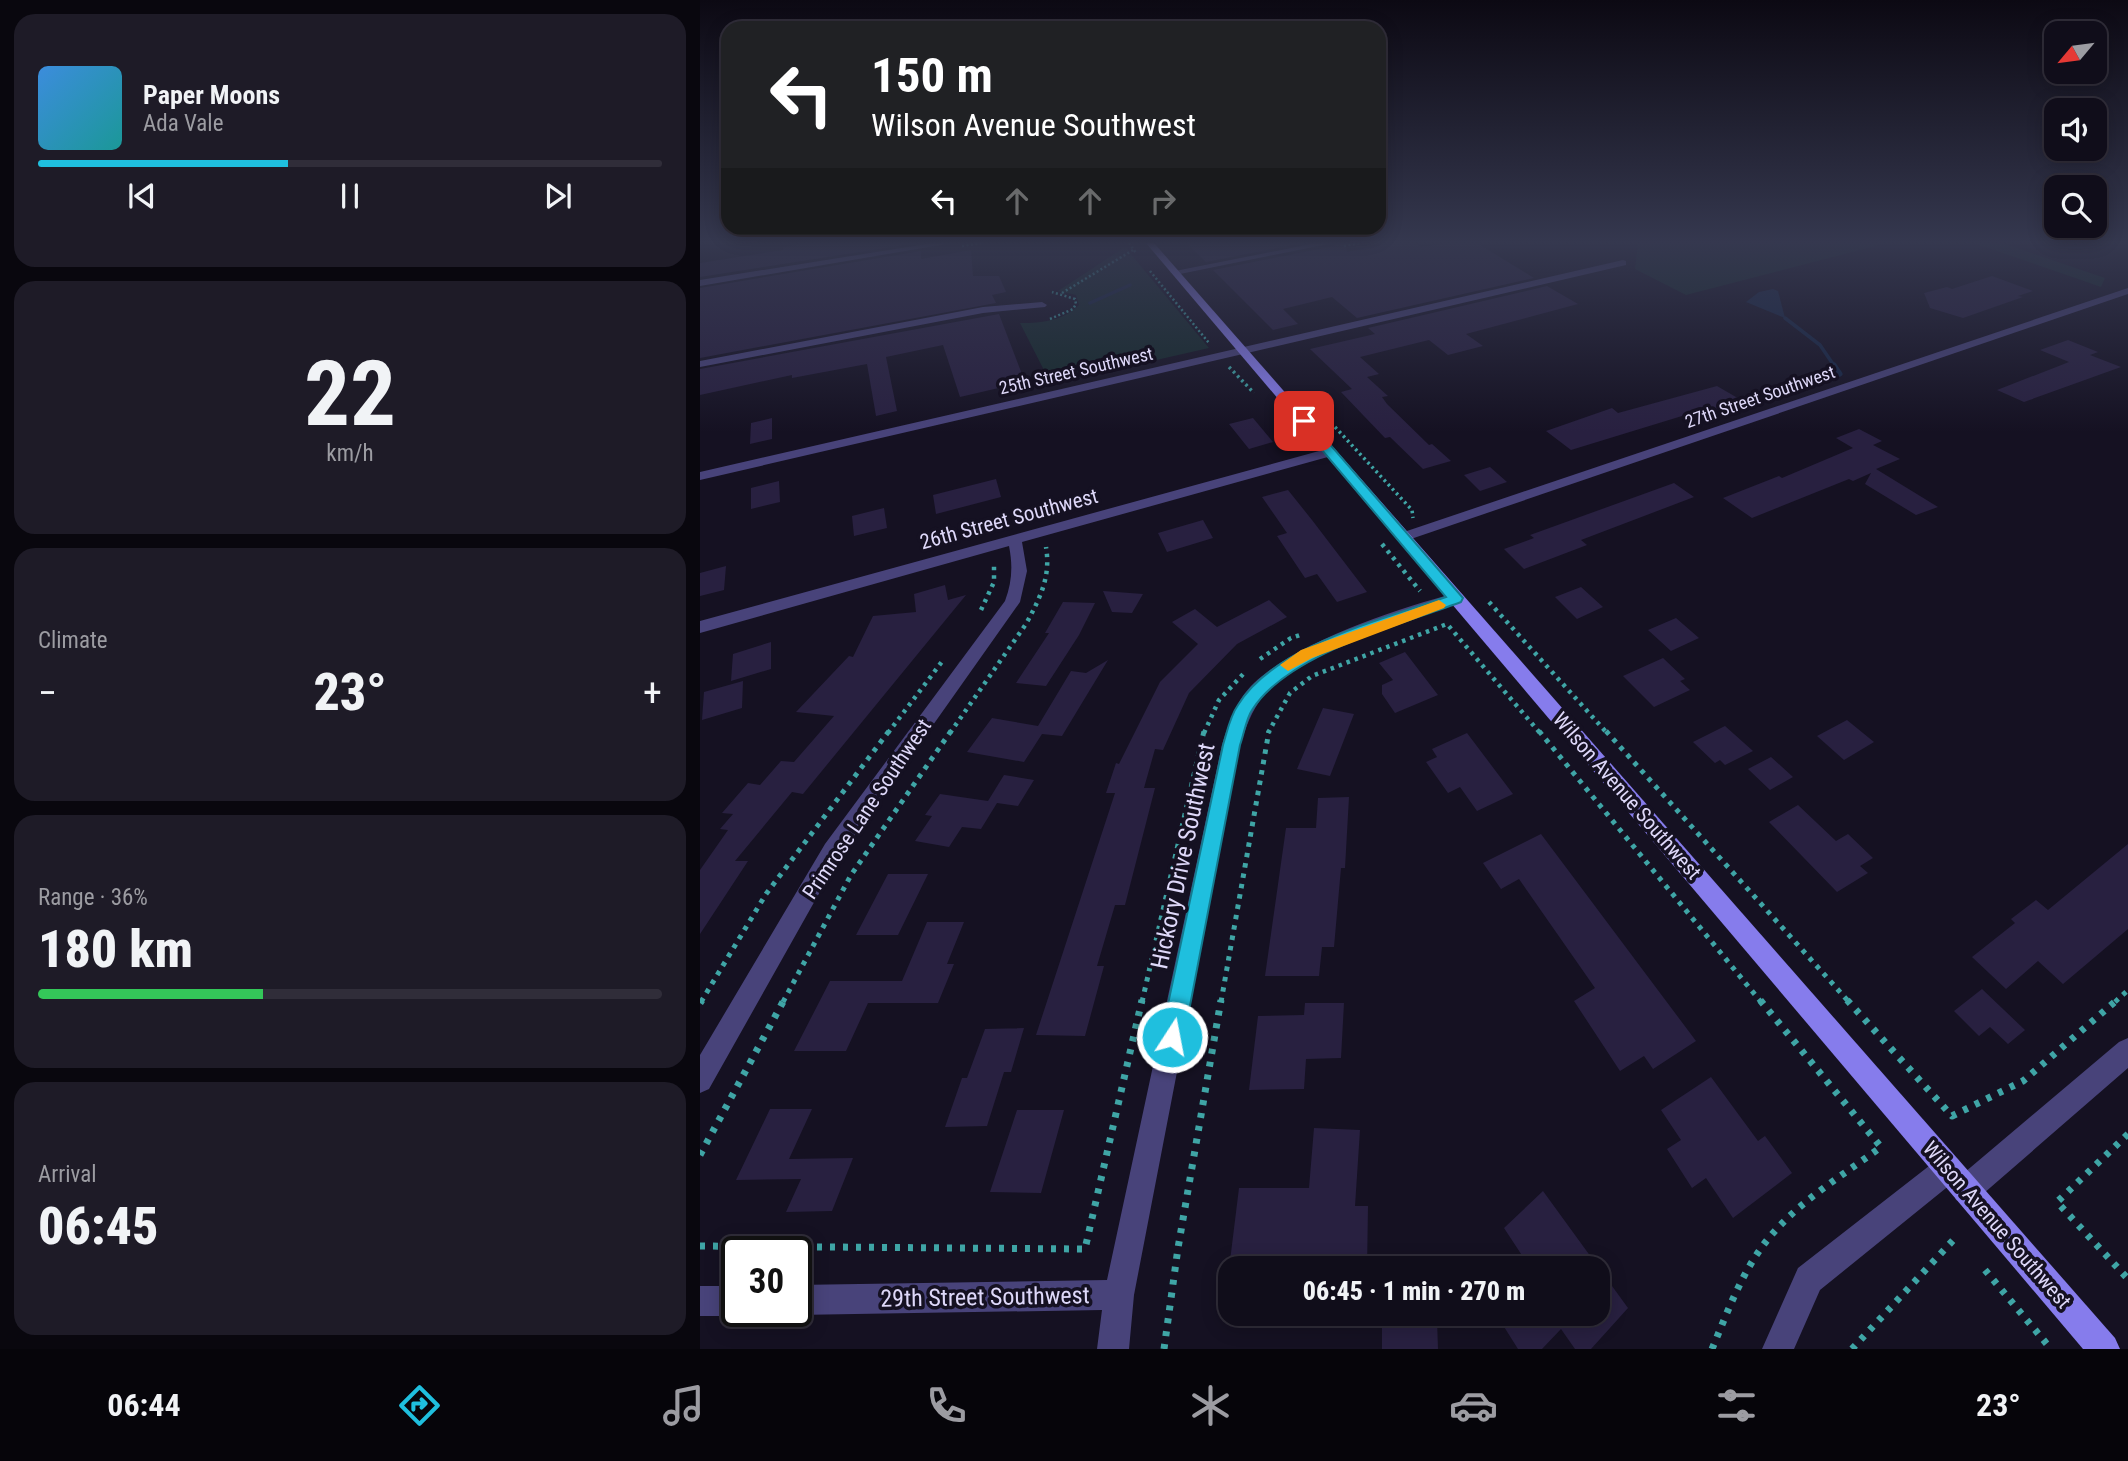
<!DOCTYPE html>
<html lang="en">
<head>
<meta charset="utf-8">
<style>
  :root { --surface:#100d1a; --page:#1e1b27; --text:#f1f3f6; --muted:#9c9ca2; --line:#302d39; --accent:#1fbfde }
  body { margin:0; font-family:"Roboto Condensed",sans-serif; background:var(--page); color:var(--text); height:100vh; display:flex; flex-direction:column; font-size:26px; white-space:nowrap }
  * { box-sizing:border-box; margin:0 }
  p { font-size:23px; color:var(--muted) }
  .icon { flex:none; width:38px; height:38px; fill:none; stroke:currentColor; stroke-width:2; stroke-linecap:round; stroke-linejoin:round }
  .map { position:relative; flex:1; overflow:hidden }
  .side { display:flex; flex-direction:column; gap:14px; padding:14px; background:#09070e; width:700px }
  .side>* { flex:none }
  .top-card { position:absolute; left:21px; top:21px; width:665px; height:214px; border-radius:21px; box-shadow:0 4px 18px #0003,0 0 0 2px var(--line); background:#202124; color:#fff; overflow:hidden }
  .needle { width:46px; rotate:241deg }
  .controls { position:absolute; left:1344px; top:21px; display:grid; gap:14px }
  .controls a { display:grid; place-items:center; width:63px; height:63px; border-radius:14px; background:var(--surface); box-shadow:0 4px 18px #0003,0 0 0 2px var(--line); font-size:35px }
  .speed { position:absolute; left:21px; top:1236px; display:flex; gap:14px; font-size:35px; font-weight:700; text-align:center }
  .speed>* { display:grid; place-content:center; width:91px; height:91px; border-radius:50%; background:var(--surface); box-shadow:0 4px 18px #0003,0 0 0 2px var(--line); line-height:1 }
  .speed .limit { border:4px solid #111; border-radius:10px; background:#fff; color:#111 }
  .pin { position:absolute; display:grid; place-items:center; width:60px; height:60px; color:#fff; margin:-30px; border-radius:14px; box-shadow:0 4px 10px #0006 }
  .me { position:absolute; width:77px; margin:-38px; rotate:11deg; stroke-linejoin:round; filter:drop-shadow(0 0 5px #0008) }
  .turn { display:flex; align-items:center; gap:24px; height:147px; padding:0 35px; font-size:32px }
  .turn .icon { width:91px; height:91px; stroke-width:2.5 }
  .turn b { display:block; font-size:49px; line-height:60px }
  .lanes { display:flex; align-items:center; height:66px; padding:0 35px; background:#0003; justify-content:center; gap:35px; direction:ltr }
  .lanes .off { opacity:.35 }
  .big { font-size:52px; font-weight:800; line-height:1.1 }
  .side .widget { flex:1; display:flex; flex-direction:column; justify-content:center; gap:10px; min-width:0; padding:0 24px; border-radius:21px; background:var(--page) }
  .side .dial { align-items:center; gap:0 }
  .dial b { font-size:91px; line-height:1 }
  .song { display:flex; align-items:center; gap:21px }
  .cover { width:84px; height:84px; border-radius:10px; background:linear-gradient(135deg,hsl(210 70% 55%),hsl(180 70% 35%)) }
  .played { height:7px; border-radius:4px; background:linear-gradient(90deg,var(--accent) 40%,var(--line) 40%) }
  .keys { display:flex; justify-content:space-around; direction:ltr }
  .heat { display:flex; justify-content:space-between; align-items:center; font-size:38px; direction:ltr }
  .charge { height:10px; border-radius:5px; background:linear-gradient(90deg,#34c759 36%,var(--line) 0) }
  .trip { position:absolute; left:518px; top:1256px; width:392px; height:70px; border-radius:21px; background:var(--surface); box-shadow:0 4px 18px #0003,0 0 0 2px var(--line); font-weight:800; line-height:70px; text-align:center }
  .tab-bar { display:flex; height:112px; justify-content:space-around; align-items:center; background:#06050a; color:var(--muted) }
  .tab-bar .icon { width:49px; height:49px }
  .tab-bar .on { color:var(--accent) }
  .tab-bar b { font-size:32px; color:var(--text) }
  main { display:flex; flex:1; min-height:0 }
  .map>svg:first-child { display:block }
</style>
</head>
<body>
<main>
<section class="side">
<div class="widget">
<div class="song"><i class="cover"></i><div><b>Paper Moons</b><p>Ada Vale</p></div></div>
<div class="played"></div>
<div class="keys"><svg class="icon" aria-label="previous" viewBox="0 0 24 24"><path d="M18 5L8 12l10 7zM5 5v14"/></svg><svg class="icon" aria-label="pause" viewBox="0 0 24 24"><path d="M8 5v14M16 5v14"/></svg><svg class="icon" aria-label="next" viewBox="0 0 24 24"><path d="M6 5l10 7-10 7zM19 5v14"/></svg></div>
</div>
<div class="widget dial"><b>22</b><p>km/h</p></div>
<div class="widget"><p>Climate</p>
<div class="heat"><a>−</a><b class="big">23°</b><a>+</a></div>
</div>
<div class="widget"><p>Range · 36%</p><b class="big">180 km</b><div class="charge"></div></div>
<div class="widget"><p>Arrival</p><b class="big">06:45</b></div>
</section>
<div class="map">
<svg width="1428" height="1349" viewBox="0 0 1428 1349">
  <rect width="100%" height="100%" fill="#151122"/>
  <path fill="#152a2b" d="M938,243h249l-201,52 -51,-26z
    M1274,243h28l103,35 -4,9z
    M425,247l84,101 -158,36 -31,-61c22,0 43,-2 59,-18l-3,-10 -18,-4z"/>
  <path fill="#172746" d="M1073,289l5,2 7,27 -39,-16 13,-10z"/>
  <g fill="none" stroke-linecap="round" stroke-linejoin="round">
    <path stroke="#172746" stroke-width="3.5" d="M390,303l40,-18
      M1085,318l35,27 15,22"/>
    <path stroke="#172746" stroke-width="5" d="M1134,365l6,9"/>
  </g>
  <path fill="#282040" d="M110,243h107l-217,34v-14l83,-13v-3z
    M486,243h117l-97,19z
    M636,243h10l1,9 45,-9h23l6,4 27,-4h29l57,35 -177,40 -25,-21 -49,12 15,15 -25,6 -60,-60 121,-24z
    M271,250l2,26h26l7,16 -14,3 4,8 -296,55v-70l221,-37v8z
    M1292,276l41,15 -15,5 5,1 -60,21 -33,-10 -6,-15 23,-6 5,2z
    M847,286l31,18 -112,30 17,12 -35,9 -19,-15 -69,17 19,17 -12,3 21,19 -6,1 5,7 42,41 3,-1 19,17 -28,8 -33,-32 -5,1 -44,-46 11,-3 -42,-40 65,-15 -7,-6z
    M299,314l26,68 -65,15 -17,-52 -57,12 11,54 -21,5 -9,-52 -75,14v-3l-92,20v-26z
    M1368,340l30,12 -8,3 31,12 -97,35 -27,-12 72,-28 -29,-12z
    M1017,386l31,18 -57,18 -9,-6 -111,34 -25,-19 66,-23 6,5z
    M72,418v21l-22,5 1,-21z
    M553,418l20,24 -24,7 -20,-25z
    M1159,429l23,12 -9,4 27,14 -24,10 62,38 -22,8 -51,-31 6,-11 -18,8 -4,-2 -97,39 -29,-20 56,-22 3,2 71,-30 -17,-10z
    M790,467l17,15 -27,9 -16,-16z
    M296,479l5,18 -65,17 -3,-19z
    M79,481l1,21 -29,7v-21z
    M974,483l20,14 -113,43 6,5 -63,24 -20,-20 30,-11 -4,-3z
    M588,490l24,30 55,72 -30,10 -20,-28 -12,4 -28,-42 10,-3 -25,-36z
    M184,508l3,20 -33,8 -2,-20z
    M503,520l10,18 -46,14 -9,-19z
    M26,566l-2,24 -24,6v-23z
    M245,585l3,15 18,-5 -163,199 -11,-2 -57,69h13l-48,73v-64l28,-40 -8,-1 13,-15 -11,-1 26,-30 12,2 21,-24 13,1 40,-46 -38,-4 53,-56 4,1 20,-41 43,-4 -2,-18z
    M881,587l22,20 -26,12 -22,-22z
    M403,591l40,3 -11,19 -20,-1z
    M569,600l18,17 -50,27 -48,49 -26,57 -8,-1 -11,39h11l-30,117h-10l-18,61h7l-19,70 -49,-1 79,-242h-9l10,-30 3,1 41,-82 38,-38 -26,-22 23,-13 22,18z
    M363,602l32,1 -16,32 -33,51 -30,-3 33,-50h-4z
    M976,618l23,20 -28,13 -23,-21z
    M71,642v27l-40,12 2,-27z
    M705,652l33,43 -43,18 -13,-19v-9l11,-5 -14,-17z
    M963,658l22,21 -5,2 10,9 -36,17 -31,-31z
    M408,660l-46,76 -20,-2 -18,28 -57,-10 25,-34 46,8 33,-55 15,2z
    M43,681l-1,27 -40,12 2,-28z
    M623,708l31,6 -24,62 -33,-7z
    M1147,720l27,22 -30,18 -27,-24z
    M1025,726l28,25 -28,14 -5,-5 -5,3 -22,-21z
    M767,733l46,61 -36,17 -17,-24 -12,6 -22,-31 11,-5 -5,-8z
    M1071,757l22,20 -23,13 -22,-21z
    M304,775l30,5 -16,26 -21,-3 -16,26 -19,-2 -13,20 -34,-6 17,-25 -7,-1 15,-21 48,7z
    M649,797l-4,71h-4l-7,79h-12l-3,29h-54l21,-148h30l2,-30z
    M1098,805l38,36 12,-7 25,24 -13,8 8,7 -31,19 -68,-70z
    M841,834l155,207 -43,28 -9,-13 -24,15 -46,-70 21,-13 -76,-109 -18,10 -18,-26z
    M1428,844v85l-65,55 -25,-23 -32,28 -34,-32 43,-34 -4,-4 25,-19 12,10z
    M188,874h40l-30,61h-42z
    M227,922h37l-17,42h7l-16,39h-70l-22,48h-52l36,-70h72z
    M1282,989l43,41 -17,14 -18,-17 -11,9 -25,-25z
    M605,1003h39l-3,55 -35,1 -2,30 -55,1 9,-74 46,-1z
    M324,1028l-13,44h-7l-17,54 -42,1 17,-49h5l18,-49z
    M1011,1077l47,64 7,-5 27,37 -59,45 -27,-40 -14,10 -25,-39 14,-9 -20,-30z
    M70,1109h42l-23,50 64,-1 -21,53 -46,1 15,-33 -65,1z
    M317,1110h47l-23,83 -51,-1z
    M614,1128l46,2 -5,76h13l-1,63h-138l10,-81h70z
    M843,1191l85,117 -37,41h-16l-14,-20 -19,20h-24l-22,-35h102v-45h-67l-27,-41z
    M737,1319l1,30h-56v-27z"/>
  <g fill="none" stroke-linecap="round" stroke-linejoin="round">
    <path stroke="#3fa5a6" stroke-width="2.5" stroke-dasharray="2 2.5" stroke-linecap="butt" d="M429,243l7,10
      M262,246l19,-3
      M644,246l17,-3
      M450,271l59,72
      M362,293l71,-43
      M350,319l23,-10 3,-5 -1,-5 -23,-7"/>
    <path stroke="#3fa5a6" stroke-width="3.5" stroke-dasharray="2.5 3.5" stroke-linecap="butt" d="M529,367l25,26
      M635,427l77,83 1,8"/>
    <path stroke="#3fa5a6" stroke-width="4.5" stroke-dasharray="3.5 5" stroke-linecap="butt" d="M682,544l38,47
      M789,602l118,131
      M281,610l13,-28v-19
      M560,659l31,-21 12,-4
      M188,733l56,-74
      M250,733l76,-109c14,-26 25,-47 20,-77
      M504,733l15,-33 26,-28
      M568,733l22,-40 22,-17 135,-52 93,109"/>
    <path stroke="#3fa5a6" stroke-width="5" stroke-dasharray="4.5 6" stroke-linecap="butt" d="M839,731l222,271
      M906,731l243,271
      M1,1002l65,-108 123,-163
      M83,1002l68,-127 100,-144
      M442,1002l62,-271
      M521,1002l48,-271
      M1415,1002l13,-12"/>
    <path stroke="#3fa5a6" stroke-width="7" stroke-dasharray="5 8" stroke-linecap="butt" d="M1147,1000l105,116 71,-35 94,-81
      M0,1003l2,-3
      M1428,1134l-71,68 71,77
      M0,1155l84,-155
      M0,1246l385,3 57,-249
      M1285,1270l66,79
      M464,1349l14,-101 43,-248
      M1012,1349c16,-38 30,-78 56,-110 31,-38 74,-63 113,-92l-121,-147
      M1152,1349l105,-113"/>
    <path fill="#48437a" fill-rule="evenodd" d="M233,243h19l-252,43v-6z
      M616,243h17l-158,32 -5,-3z
      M923,260l3,1v4l-926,215v-8z
      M342,302l5,3 -2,2 -62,6 -283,54v-6l283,-54z
      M630,448l5,1v6l-313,87 5,29 -7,31 -181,256 -130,231 -9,4v-38l125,-211 180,-243c7,-19 8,-35 4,-55l-309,87v-12z
      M756,593l6,1 2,4 -2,4c-56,20 -162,48 -199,94 -12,16 -17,31 -23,49l-106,550 -5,54h-32l5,-39 -306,5 -11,-4h11v-26l311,-5 115,-535c7,-22 14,-45 32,-62 45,-42 142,-74 202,-90z
      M1428,1038v30l-152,132 -10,4 -10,-4 -4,-10 4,-10 -136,110 -26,59h-32l36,-81 140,-109 10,-4 10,4 4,10 -4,9 161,-136z
      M0,1286h37v25l11,1 -11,4h-37z"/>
    <path fill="#48437a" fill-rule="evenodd" d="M1428,288v6l-720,246h-10l-2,-3 2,-3z"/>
    <path fill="#867cec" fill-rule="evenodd" d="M446,243h8l961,1095 5,11h-37z"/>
  </g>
  <linearGradient id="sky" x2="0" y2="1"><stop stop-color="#0c0913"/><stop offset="0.56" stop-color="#35384f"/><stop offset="1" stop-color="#35384f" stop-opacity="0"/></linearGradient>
  <rect width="1428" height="432" fill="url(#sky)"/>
  <path fill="#1fbfde" stroke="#147c90" stroke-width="2" d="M600,419h8l155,179 -2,4c-61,23 -173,51 -209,108 -6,9 -8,24 -12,35l-56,292 -4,8 -8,3 -8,-3 -3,-8 62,-292c4,-13 7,-29 15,-40 37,-60 144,-85 208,-108l-146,-173z"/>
  <path fill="#f59e0b" d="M739,600l7,5 -2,3 -132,50 -24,13 -8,-6 21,-15z"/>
  <g text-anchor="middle" stroke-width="7" stroke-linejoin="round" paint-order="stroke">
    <g font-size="18" fill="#ded8f9" stroke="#151122">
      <text transform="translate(376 371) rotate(-13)" y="6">25th Street Southwest</text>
      <text transform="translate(1060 397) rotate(-19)" y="6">27th Street Southwest</text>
    </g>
    <g font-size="21" fill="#ded8f9" stroke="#151122">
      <text transform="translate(309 519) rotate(-15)" y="7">26th Street Southwest</text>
      <text transform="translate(927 796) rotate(49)" y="7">Wilson Avenue Southwest</text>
      <text transform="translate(167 809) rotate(-56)" y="7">Primrose Lane Southwest</text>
      <text transform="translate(1297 1225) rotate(49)" y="7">Wilson Avenue Southwest</text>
    </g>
    <g font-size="24" fill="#ded8f9" stroke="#151122">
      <text transform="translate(483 856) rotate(-78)" y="8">Hickory Drive Southwest</text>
      <text transform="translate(285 1297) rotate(-1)" y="8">29th Street Southwest</text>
    </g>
  </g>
</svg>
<div class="controls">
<a><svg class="needle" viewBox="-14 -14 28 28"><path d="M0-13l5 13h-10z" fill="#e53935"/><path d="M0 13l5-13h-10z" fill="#9c9ca2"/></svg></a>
<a><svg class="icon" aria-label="sound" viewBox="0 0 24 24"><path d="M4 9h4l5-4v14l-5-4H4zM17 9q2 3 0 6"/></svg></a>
<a><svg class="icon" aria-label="search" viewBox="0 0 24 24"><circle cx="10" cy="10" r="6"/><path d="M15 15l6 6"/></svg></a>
</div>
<div class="speed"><div class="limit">30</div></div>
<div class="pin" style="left:604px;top:421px;background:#d93025"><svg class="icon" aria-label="arrive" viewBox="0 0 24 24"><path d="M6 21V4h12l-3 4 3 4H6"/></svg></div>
<svg class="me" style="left:472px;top:1037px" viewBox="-20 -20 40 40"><circle r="17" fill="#1fbfde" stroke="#fff" stroke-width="3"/><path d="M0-11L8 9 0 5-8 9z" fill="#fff"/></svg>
<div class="trip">06:45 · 1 min · 270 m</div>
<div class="top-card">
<div class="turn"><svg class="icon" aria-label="left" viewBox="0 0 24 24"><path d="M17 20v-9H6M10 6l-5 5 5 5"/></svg><div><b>150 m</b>Wilson Avenue Southwest</div></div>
<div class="lanes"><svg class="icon" aria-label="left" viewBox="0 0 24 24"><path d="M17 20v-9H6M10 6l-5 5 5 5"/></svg><svg class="icon off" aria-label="ahead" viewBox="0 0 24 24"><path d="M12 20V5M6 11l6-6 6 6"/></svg><svg class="icon off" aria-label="ahead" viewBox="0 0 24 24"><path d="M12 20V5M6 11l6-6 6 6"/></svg><svg class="icon off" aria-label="right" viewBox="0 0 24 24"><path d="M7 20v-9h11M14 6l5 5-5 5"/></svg></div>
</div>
</div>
</main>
<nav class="tab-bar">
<b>06:44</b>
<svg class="icon on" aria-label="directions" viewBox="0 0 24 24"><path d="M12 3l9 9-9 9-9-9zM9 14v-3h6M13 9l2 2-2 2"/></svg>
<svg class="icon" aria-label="music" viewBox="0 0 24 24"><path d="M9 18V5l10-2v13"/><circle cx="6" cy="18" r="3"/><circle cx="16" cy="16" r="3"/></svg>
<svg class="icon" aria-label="phone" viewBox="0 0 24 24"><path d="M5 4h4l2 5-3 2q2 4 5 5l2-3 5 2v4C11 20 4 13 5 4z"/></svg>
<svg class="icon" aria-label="climate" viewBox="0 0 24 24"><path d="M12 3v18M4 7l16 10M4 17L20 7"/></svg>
<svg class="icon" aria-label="car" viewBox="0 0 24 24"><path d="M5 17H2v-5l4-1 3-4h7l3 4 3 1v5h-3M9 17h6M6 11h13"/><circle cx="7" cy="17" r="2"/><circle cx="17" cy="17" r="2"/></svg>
<svg class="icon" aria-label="filters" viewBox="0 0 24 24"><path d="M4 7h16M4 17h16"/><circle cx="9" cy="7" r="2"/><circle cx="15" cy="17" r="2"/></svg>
<b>23°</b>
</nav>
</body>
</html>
